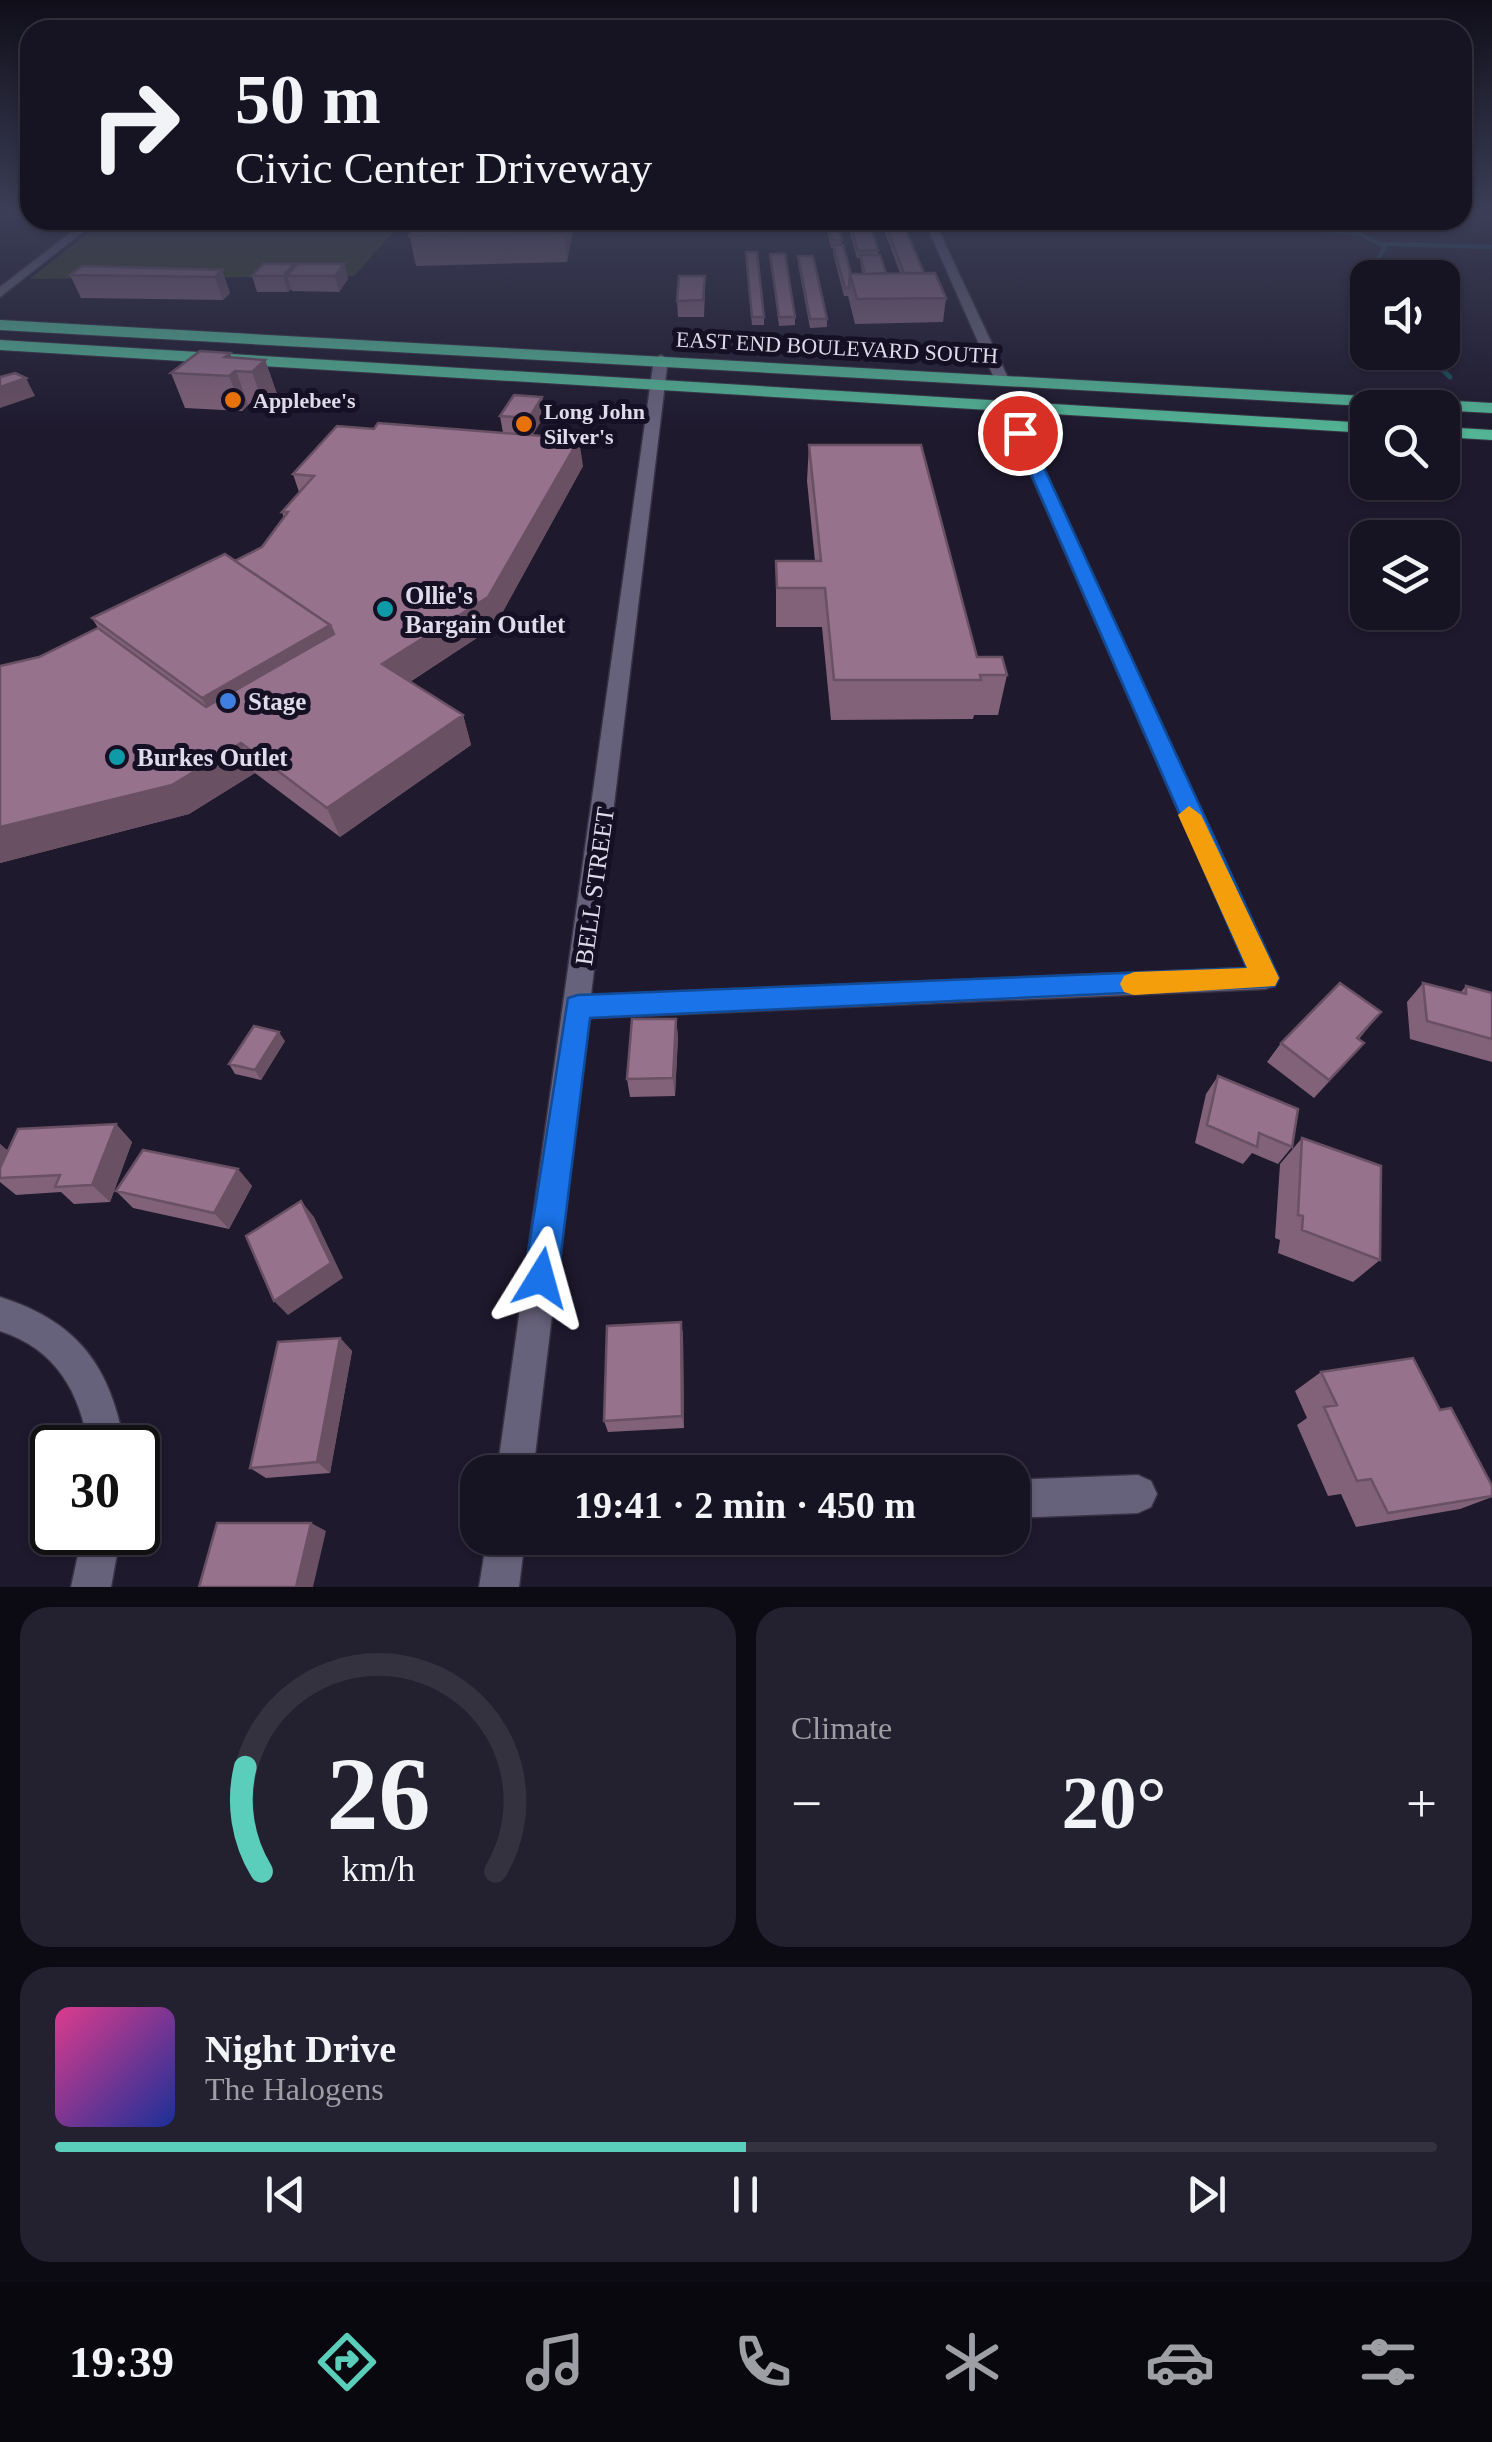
<!DOCTYPE html>
<html lang="en">
<head>
<meta charset="utf-8">
<style>
  :root { --surface:#161322; --page:#23202f; --text:#f1f3f6; --muted:#9e9ea5; --line:#353240; --accent:#5bcebb }
  body { margin:0; font-family:"Times New Roman",serif; background:var(--page); color:var(--text); height:100vh; display:flex; flex-direction:column; font-size:38px; white-space:nowrap }
  * { box-sizing:border-box; margin:0 }
  p { font-size:32px; color:var(--muted) }
  .icon { flex:none; width:55px; height:55px; fill:none; stroke:currentColor; stroke-width:2; stroke-linecap:round; stroke-linejoin:round }
  .map { position:relative; height:1587px; overflow:hidden }
  .sheet { display:flex; flex-direction:column; gap:20px; padding:20px; background:#0c0a13; flex:1 }
  .sheet>* { flex:none }
  .top-card { position:absolute; left:20px; top:20px; width:1452px; height:210px; border-radius:30px; box-shadow:0 2px 8px #0004,0 0 0 2px var(--line); background:#161322; color:var(--text); overflow:hidden }
  .buttons { position:absolute; left:1350px; top:260px; display:grid; gap:20px }
  .buttons a { display:grid; place-items:center; width:110px; height:110px; border-radius:20px; background:var(--surface); box-shadow:0 2px 8px #0004,0 0 0 2px var(--line); font-size:50px }
  .speed { position:absolute; left:30px; top:1425px; display:flex; gap:20px; font-size:50px; font-weight:700; text-align:center }
  .speed>* { display:grid; place-content:center; width:130px; height:130px; border-radius:50%; background:var(--surface); box-shadow:0 2px 8px #0004,0 0 0 2px var(--line); line-height:1 }
  .speed .limit { border:5px solid #111; border-radius:15px; background:#fff; color:#111 }
  .pin { position:absolute; display:grid; place-items:center; width:85px; height:85px; color:#fff; margin:-42px; border:5px solid #fff; border-radius:50%; box-shadow:0 2px 10px #0007 }
  .me { position:absolute; width:110px; margin:-55px; rotate:8deg; stroke-linejoin:round; filter:drop-shadow(0 0 8px #0008) }
  .turn { display:flex; align-items:center; gap:35px; height:210px; padding:0 50px; font-size:45px }
  .turn .icon { width:130px; height:130px; stroke-width:2.5 }
  .turn b { display:block; font-size:70px; line-height:85px }
  .big { font-size:75px; font-weight:800; line-height:1.1 }
  .sheet .card { flex:1; display:flex; flex-direction:column; justify-content:center; gap:15px; min-width:0; padding:0 35px; border-radius:30px; background:var(--page) }
  .sheet .dial { align-items:center; gap:0 }
  .dial svg { height:260px; overflow:visible; fill:none; stroke:var(--line); stroke-width:7; stroke-linecap:round; text-anchor:middle }
  .dial text { fill:var(--text); stroke:none }
  .song { display:flex; align-items:center; gap:30px }
  .cover { width:120px; height:120px; border-radius:15px; background:linear-gradient(135deg,hsl(330 70% 55%),hsl(230 70% 35%)) }
  .played { height:10px; border-radius:5px; background:linear-gradient(90deg,var(--accent) 50%,var(--line) 50%) }
  .keys { display:flex; justify-content:space-around; direction:ltr }
  .heat { display:flex; justify-content:space-between; align-items:center; font-size:55px; direction:ltr }
  .sheet .tiles { flex:1; display:grid; gap:20px; grid-template-columns:1fr 1fr }
  .card:last-child { grid-column:span 2 }
  .trip { position:absolute; left:460px; top:1455px; width:570px; height:100px; border-radius:30px; background:var(--surface); box-shadow:0 2px 8px #0004,0 0 0 2px var(--line); font-weight:800; line-height:100px; text-align:center }
  .menu { display:flex; height:160px; justify-content:space-around; align-items:center; background:#09080e; color:var(--muted) }
  .menu .icon { width:70px; height:70px }
  .menu .active { color:var(--accent) }
  .menu b { font-size:45px; color:var(--text) }
  .map>svg:first-child { display:block }
</style>
</head>
<body>
<div class="map">
<svg width="1492" height="1587" viewBox="0 0 1492 1587">
  <rect width="100%" height="100%" fill="#1e192d"/>
  <path fill="#3b4220" d="M103,220h301l-50,56 -324,3z"/>
  <g fill="none" stroke-linecap="round" stroke-linejoin="round">
    <path stroke="#184e5c" stroke-width="4" d="M1307,220l10,10 44,4 24,13 -8,14 49,8 3,9
      M1382,244l110,3
      M1442,318l8,22 -8,3
      M1423,352l10,10"/>
    <path stroke="#184e5c" stroke-width="5" d="M1431,359l19,18"/>
    <g stroke="#373344" stroke-width="3">
      <path id="minor" d="M87,220h11l-98,77v-10z
        M931,220h10l-1,13 69,147 -2,3 -12,-3 -65,-147z
        M661,355l7,4 -77,636 656,-27 -246,-562 7,-4 7,4 263,572 -4,8 -9,3 -677,29 -55,454h-36l157,-1113z
        M0,1297c79,25 111,70 125,151h-36c-9,-56 -33,-99 -89,-117z
        M1138,1475l13,6 6,13 -6,13 -13,6 -126,5v-38z
        M83,1532h38l-10,55h-40z
        M487,1538h38l-6,49h-40z"/>
    </g>
    <g stroke="#373344" stroke-width="2">
      <path id="trunk" d="M0,320l1492,83v10l-1492,-83z
        M0,340l1368,83v10l-1368,-83z
        M1442,427l50,3v10l-50,-3z"/>
    </g>
    <use href="#minor" fill="#67627b" fill-rule="evenodd"/>
    <use href="#trunk" fill="#52b494" fill-rule="evenodd"/>
  </g>
  <path fill="#816279" d="M575,220l-8,42 -151,4 -8,-38z
    M827,223l15,17 -1,5 10,29h11l-2,-16h-3l-7,-24v-8l28,24v5l8,18h14l-15,-40 1,-7 60,72 -3,24 -88,2 -7,-28h-4l-11,-43v-5h-2l-4,-18z
    M770,254l25,63v8l-16,1z
    M798,256l29,63v8l-17,1 -12,-64z
    M746,260l18,57v8h-12z
    M344,264l4,15 -9,13 -47,-1 -1,-2 -3,3h-31l-5,-16 42,-9z
    M222,270l8,23 -7,7 -142,-2 -11,-23z
    M705,292l-1,25h-26l-1,-16z
    M230,353l2,5 33,2 12,34 -13,12 -16,-1 -6,6 -57,-3 -14,-35z
    M542,397l3,18 -13,20 51,31 -88,160 -85,56 53,33 8,30 -131,92 -85,-64 -66,41 -189,49v-197l39,-9 59,-29 -6,-10 143,-57 27,-14 22,-29 -2,-6 17,-20 -6,-18 81,-45 129,4 -3,-17z
    M809,445l168,212 30,18 -9,40h-24l-1,4 -142,1 -9,-93h-46v-66h39l-8,-80z
    M1423,983l37,10 6,-7 26,7v69l-82,-23 -3,-37z
    M1381,1012l-22,27 -11,22 -34,37 -47,-36 14,-19z
    M676,1019l2,18 -3,59 -45,1 -3,-18z
    M285,1041l-24,39 -26,-6 -6,-10z
    M1218,1076l74,71 -14,17 -26,-11 -9,11 -48,-21 11,-49z
    M116,1124l16,18 -22,60 -36,2 -13,-12 -45,3 -16,-13v-38l8,7z
    M1302,1138l78,122 -27,22 -75,-29 2,-13 -5,-2 5,-74z
    M238,1169l14,17 -23,43 -96,-21 -17,-17z
    M681,1322l2,14 1,92 -76,4 -4,-11z
    M340,1338l12,13 -22,122 -64,5 -16,-10z
    M1321,1372l119,38 52,76v11l-32,12 -104,18 -15,-33 -13,2 -31,-71 10,-7 -12,-27z"/>
  <path fill="#695063" d="M566,220h9l-8,42 -3,-29z
    M294,264l3,12h-10l4,13 -3,3 -5,-16z
    M344,264l4,15 -9,13 -4,-16z
    M222,270l8,23 -7,7 -8,-23z
    M230,353l18,52 -6,6 -13,-35 -4,-19z
    M265,360l12,34 -13,12 -12,-34z
    M26,378l9,18 -35,12v-21z
    M542,397l3,18 -13,21 -3,-18z
    M579,439l4,27 -88,160 -104,68 -9,-30z
    M330,625l15,39 -123,73 -20,-39z
    M463,715l8,30 -131,92 -13,-29z
    M241,743l14,30 -66,41 -189,49v-36z
    M676,1019l2,18 -3,59 -2,-18z
    M279,1032l6,9 -24,39 -6,-10z
    M116,1124l16,18 -22,60 -18,-17z
    M0,1144l9,8 -9,21z
    M238,1169l14,17 -23,43 -15,-16z
    M301,1201l13,16 29,61 -55,37 -14,-14z
    M681,1322l2,14 1,92 -2,-12z
    M340,1338l12,13 -22,122 -13,-11z
    M311,1523l15,8 -13,56h-17z"/>
  <path fill="#96728d" stroke="#695063" stroke-width="2.5" d="M412,220h4l-4,8h-4z
    M416,220h150l-2,13 -155,3z
    M827,223h10l5,17h-10z
    M850,226h20l8,24 -20,1z
    M886,226h18l20,47h-20z
    M833,245h10l8,29h-1l-1,14h-4z
    M746,252h11l7,65h-12z
    M770,254h15l10,63h-16z
    M860,255h20l6,18 -21,1z
    M798,256h15l14,63h-17z
    M263,264h31l-11,12h-31z
    M297,264h47l-9,12h-48z
    M82,266l140,4 -7,7 -145,-2z
    M935,273l11,25 -89,1 -7,-25z
    M679,276h26l-2,24 -26,1z
    M200,351l30,2 -5,4 40,3 -13,12 -17,-1 -6,5 -58,-3z
    M15,373l11,5 -26,9v-10z
    M514,395l28,2 -13,21 -29,-2z
    M378,423l201,16 -91,158 -106,67 81,51 -136,93 -86,-65 -69,42 -172,42v-161l39,-9 59,-29 108,79 128,-73 -4,-9 -95,-64 27,-14 26,-35h-6l32,-36 -21,-2 44,-48 37,3z
    M809,445h112l56,212h25l5,18h-27l1,5h-147l-9,-92h-48l-1,-27h45z
    M225,554l105,71 -128,73 -110,-80z
    M1340,983l41,29 -24,26 7,5 -35,37 -48,-37z
    M1423,983l43,11v-8l26,7v46l-65,-18z
    M632,1019h44l-3,59 -46,1z
    M254,1026l25,6 -24,38 -26,-6z
    M1218,1076l80,33 -6,38 -33,-14 -2,14 -50,-22z
    M116,1124l-24,61 -37,2 5,-12 -60,3v-10l18,-39z
    M1302,1138l79,28 -1,94 -78,-30 1,-14 -5,-1z
    M143,1150l95,19 -24,44 -98,-22z
    M301,1201l30,62 -57,38 -28,-65z
    M681,1322l1,94 -78,5 3,-95z
    M340,1338l-23,124 -67,6 28,-126z
    M1413,1358l27,52 11,-2 41,78v10l-104,17 -17,-34 -14,2 -33,-74 13,-2 -16,-33z
    M217,1523h94l-15,64h-97z"/>
  <linearGradient id="sky" x2="0" y2="1"><stop stop-color="#100e19"/><stop offset="0.49" stop-color="#3b3e57"/><stop offset="1" stop-color="#3b3e57" stop-opacity="0"/></linearGradient>
  <rect width="1492" height="433" fill="url(#sky)"/>
  <path fill="#1a73e8" stroke="#114b97" stroke-width="2.5" d="M1015,430l13,3 251,545 -4,8 -685,32 -32,260 -5,12 -12,5 -12,-5 -5,-12 44,-280 10,-3 669,-27 -234,-535z"/>
  <path fill="#f59e0b" d="M1189,806l12,9 78,163 -4,8 -141,9 -10,-3 -4,-8 4,-8 10,-4 113,-4 -69,-153z"/>
  <g fill="#e8710a" stroke="#151023" stroke-width="4">
    <circle cx="233" cy="400" r="10"/>
    <circle cx="524" cy="424" r="10"/>
  </g>
  <g fill="#0f9aa8" stroke="#151023" stroke-width="4">
    <circle cx="385" cy="609" r="10"/>
    <circle cx="117" cy="757" r="10"/>
  </g>
  <circle fill="#3f7fe0" stroke="#151023" stroke-width="4" cx="228" cy="701" r="10"/>
  <g text-anchor="middle" stroke-width="10" stroke-linejoin="round" paint-order="stroke">
    <g font-size="22" fill="#dedbea" stroke="#151023">
      <text transform="translate(837 347) rotate(3)" y="8">EAST END BOULEVARD SOUTH</text>
    </g>
    <g font-size="22" font-weight="bold" fill="#dedbea" stroke="#151023" text-anchor="start">
      <text x="253" y="408">Applebee's</text>
      <text x="544" y="419">Long John<tspan x="544" dy="25">Silver's</tspan></text>
    </g>
    <g font-size="25" font-weight="bold" fill="#dedbea" stroke="#151023" text-anchor="start">
      <text x="405" y="604">Ollie's<tspan x="405" dy="29">Bargain Outlet</tspan></text>
      <text x="248" y="710">Stage</text>
      <text x="137" y="766">Burkes Outlet</text>
    </g>
    <g font-size="25" fill="#dedbea" stroke="#151023">
      <text transform="translate(594 886) rotate(-82)" y="9">BELL STREET</text>
    </g>
  </g>
</svg>
<div class="buttons">
<a><svg class="icon" aria-label="sound" viewBox="0 0 24 24"><path d="M4 9h4l5-4v14l-5-4H4zM17 9q2 3 0 6"/></svg></a>
<a><svg class="icon" aria-label="search" viewBox="0 0 24 24"><circle cx="10" cy="10" r="6"/><path d="M15 15l6 6"/></svg></a>
<a><svg class="icon" aria-label="layers" viewBox="0 0 24 24"><path d="M12 4l9 5-9 5-9-5zM3 14l9 5 9-5"/></svg></a>
</div>
<div class="speed"><div class="limit">30</div></div>
<div class="pin" style="left:1020px;top:433px;background:#d93025"><svg class="icon" aria-label="arrive" viewBox="0 0 24 24"><path d="M6 21V4h12l-3 4 3 4H6"/></svg></div>
<svg class="me" style="left:541px;top:1278px" viewBox="-20 -20 40 40"><path d="M0-17L14 15 0 8-14 15z" fill="#1a73e8" stroke="#fff" stroke-width="4"/></svg>
<div class="trip">19:41 · 2 min · 450 m</div>
<div class="top-card">
<div class="turn"><svg class="icon" aria-label="right" viewBox="0 0 24 24"><path d="M7 20v-9h11M14 6l5 5-5 5"/></svg><div><b>50 m</b>Civic Center Driveway</div></div>
</div>
</div>
<section class="sheet">
<div class="tiles">
<div class="card dial"><svg viewBox="0 0 100 80">
<path d="M14 69A42 42 0 1 1 86 69"/>
<path d="M14 69A42 42 0 0 1 9 37" stroke="#5bcebb"/>
<text x="50" y="56" font-size="32" font-weight="700">26</text>
<text x="50" y="72" font-size="11">km/h</text>
</svg></div>
<div class="card"><p>Climate</p>
<div class="heat"><a>−</a><b class="big">20°</b><a>+</a></div>
</div>
<div class="card">
<div class="song"><i class="cover"></i><div><b>Night Drive</b><p>The Halogens</p></div></div>
<div class="played"></div>
<div class="keys"><svg class="icon" aria-label="previous" viewBox="0 0 24 24"><path d="M18 5L8 12l10 7zM5 5v14"/></svg><svg class="icon" aria-label="pause" viewBox="0 0 24 24"><path d="M8 5v14M16 5v14"/></svg><svg class="icon" aria-label="next" viewBox="0 0 24 24"><path d="M6 5l10 7-10 7zM19 5v14"/></svg></div>
</div>
</div>
</section>
<nav class="menu">
<b>19:39</b>
<svg class="icon active" aria-label="directions" viewBox="0 0 24 24"><path d="M12 3l9 9-9 9-9-9zM9 14v-3h6M13 9l2 2-2 2"/></svg>
<svg class="icon" aria-label="music" viewBox="0 0 24 24"><path d="M9 18V5l10-2v13"/><circle cx="6" cy="18" r="3"/><circle cx="16" cy="16" r="3"/></svg>
<svg class="icon" aria-label="phone" viewBox="0 0 24 24"><path d="M5 4h4l2 5-3 2q2 4 5 5l2-3 5 2v4C11 20 4 13 5 4z"/></svg>
<svg class="icon" aria-label="climate" viewBox="0 0 24 24"><path d="M12 3v18M4 7l16 10M4 17L20 7"/></svg>
<svg class="icon" aria-label="car" viewBox="0 0 24 24"><path d="M5 17H2v-5l4-1 3-4h7l3 4 3 1v5h-3M9 17h6M6 11h13"/><circle cx="7" cy="17" r="2"/><circle cx="17" cy="17" r="2"/></svg>
<svg class="icon" aria-label="filters" viewBox="0 0 24 24"><path d="M4 7h16M4 17h16"/><circle cx="9" cy="7" r="2"/><circle cx="15" cy="17" r="2"/></svg>
</nav>
</body>
</html>
